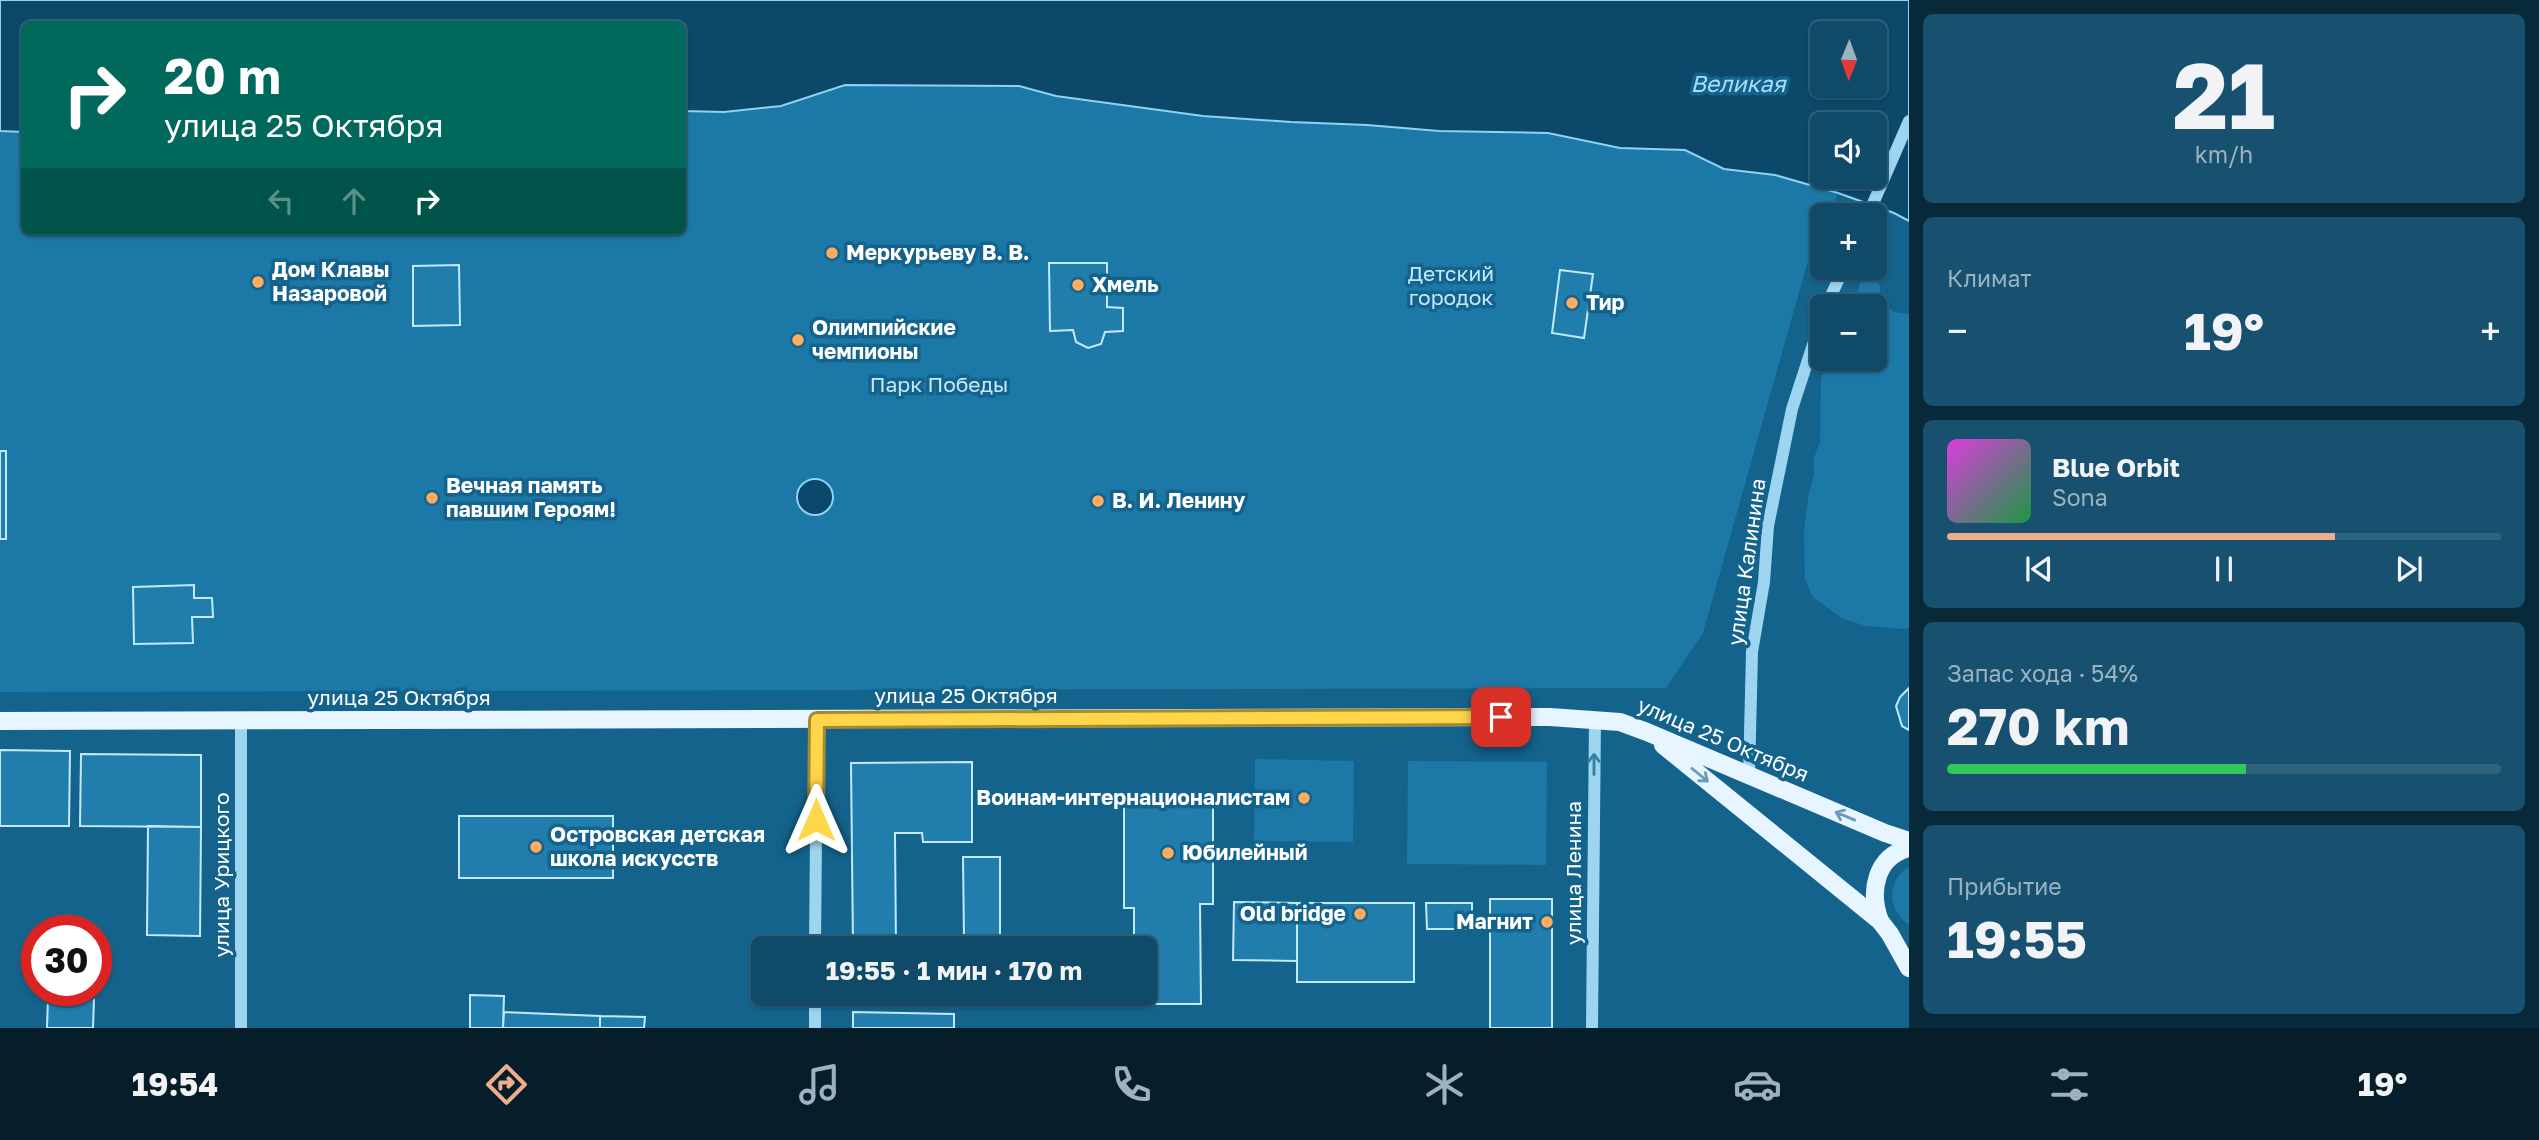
<!DOCTYPE html>
<html lang="ru">
<head>
<meta charset="utf-8">
<style>
  :root { --surface:#0f4a69; --page:#18516f; --text:#f1f3f6; --muted:#9bb3c0; --line:#2f627d; --accent:#eead8d }
  body { margin:0; font-family:"Golos Text",sans-serif; background:var(--page); color:var(--text); height:100vh; display:flex; flex-direction:column; font-size:26px; white-space:nowrap }
  * { box-sizing:border-box; margin:0 }
  p { font-size:23px; color:var(--muted) }
  .icon { flex:none; width:38px; height:38px; fill:none; stroke:currentColor; stroke-width:2; stroke-linecap:round; stroke-linejoin:round }
  .map { position:relative; flex:1; overflow:hidden }
  .sheet { display:flex; flex-direction:column; gap:14px; padding:14px; background:#08293a; width:630px }
  .sheet>* { flex:none }
  .banner { position:absolute; left:21px; top:21px; width:665px; height:214px; border-radius:10px; box-shadow:0 2px 5px #0004,0 0 0 2px var(--line); background:#00695c; color:#fff; overflow:hidden }
  .needle { width:46px; rotate:181deg }
  .controls { position:absolute; left:1810px; top:21px; display:grid; gap:14px }
  .controls a { display:grid; place-items:center; width:77px; height:77px; border-radius:10px; background:var(--surface); box-shadow:0 2px 5px #0004,0 0 0 2px var(--line); font-size:35px }
  .speed { position:absolute; left:21px; top:915px; display:flex; gap:14px; font-size:35px; font-weight:700; text-align:center }
  .speed>* { display:grid; place-content:center; width:91px; height:91px; border-radius:50%; background:var(--surface); box-shadow:0 2px 5px #0004,0 0 0 2px var(--line); line-height:1 }
  .speed .limit { border:10px solid #d22; background:#fff; color:#111 }
  .pin { position:absolute; display:grid; place-items:center; width:60px; height:60px; color:#fff; margin:-30px; border-radius:14px; box-shadow:0 4px 10px #0006 }
  .me { position:absolute; width:77px; margin:-38px; rotate:0deg; stroke-linejoin:round; filter:drop-shadow(0 0 5px #0008) }
  .turn { display:flex; align-items:center; gap:24px; height:147px; padding:0 28px; font-size:32px }
  .turn .icon { width:91px; height:91px; stroke-width:2.5 }
  .turn b { display:block; font-size:49px; line-height:60px }
  .lanes { display:flex; align-items:center; height:66px; padding:0 28px; background:#0003; justify-content:center; gap:35px; direction:ltr }
  .lanes .off { opacity:.35 }
  .big { font-size:52px; font-weight:700; line-height:1.1 }
  .sheet .tile { flex:1; display:flex; flex-direction:column; justify-content:center; gap:10px; min-width:0; padding:0 24px; border-radius:10px; background:var(--page) }
  .sheet .dial { align-items:center; gap:0 }
  .dial b { font-size:91px; line-height:1 }
  .song { display:flex; align-items:center; gap:21px }
  .cover { width:84px; height:84px; border-radius:10px; background:linear-gradient(135deg,hsl(300 70% 55%),hsl(140 70% 35%)) }
  .played { height:7px; border-radius:4px; background:linear-gradient(90deg,var(--accent) 70%,var(--line) 70%) }
  .keys { display:flex; justify-content:space-around; direction:ltr }
  .heat { display:flex; justify-content:space-between; align-items:center; font-size:38px; direction:ltr }
  .charge { height:10px; border-radius:5px; background:linear-gradient(90deg,#34c759 54%,var(--line) 0) }
  .trip { position:absolute; left:751px; top:936px; width:406px; height:70px; border-radius:10px; background:var(--surface); box-shadow:0 2px 5px #0004,0 0 0 2px var(--line); font-weight:700; line-height:70px; text-align:center }
  .menu { display:flex; height:112px; justify-content:space-around; align-items:center; background:#061e2a; color:var(--muted) }
  .menu .icon { width:49px; height:49px }
  .menu .active { color:var(--accent) }
  .menu b { font-size:32px; color:var(--text) }
  main { display:flex; flex:1; min-height:0 }
  .map>svg:first-child { display:block }
</style>
</head>
<body>
<main>
<div class="map">
<svg width="1909" height="1028" viewBox="0 0 1909 1028">
  <rect width="100%" height="100%" fill="#14638c"/>
  <path fill="#1c78a7" d="M845,85l174,1 37,10 147,20 88,6 76,3 72,6 109,2 72,15 65,2 39,19 51,6 63,18 -10,22h-6v14l-15,35 -104,369 -33,49 -4,6 -1666,4v-560h24v99h658l1,-120 41,1 57,-6z
    M1873,275l7,11v12l13,14 16,2v314l-5,1 -38,-3 -23,-7 -30,-22 -8,-17 -1,-49 5,-39 5,-17v-17l6,-16 1,-64 9,-19h44v-53h-20l6,-23z
    M1255,759l99,2 -1,81 -99,-1z
    M1408,761l139,1 -1,103 -139,-1z
    M1909,867v58c-21,-15 -24,-43 0,-58z"/>
  <path fill="#0c4869" stroke="#8ed3f4" stroke-width="2" fill-rule="evenodd" d="M0,0h1909v221l-15,-8 -56,-20 -63,-18 -51,-6 -39,-19 -65,-2 -72,-15 -109,-2 -72,-6 -76,-3 -88,-6 -147,-20 -37,-10 -174,-1 -64,21 -57,6 -41,-1 -1,-87h-658v108l-24,-1zM1822,33h52v53h-52zM1822,124h52v53h-52z
    M797 497a18 18 0 1 1 36 0a18 18 0 1 1-36 0Z"/>
  <path fill="#217dac" stroke="#c3e9fc" stroke-width="2" d="M1049,263h58v44l16,1v23l-18,1 -4,12 -13,4 -12,-6 -3,-12 -23,1z
    M459,265l1,60 -47,1v-60z
    M1560,270l33,4 -9,64 -32,-5z
    M0,451h6v88h-6z
    M194,585v13h18l1,19h-21l1,26 -59,1 -1,-57z
    M1909,688v42l-7,-4 -6,-20 4,-9z
    M0,750l70,1 -1,75h-69z
    M81,754l120,1v72l-121,-1z
    M972,762v80h-49l-1,-9h-27l1,115h-43l-2,-185z
    M1124,802h89v102h-13l1,100h-67v-10h10v-46h-10v-40h-10z
    M459,816h154v62h-154z
    M148,826l53,1 -1,109 -53,-1z
    M963,857h37v82h-36z
    M1490,899h62v129h-62z
    M1234,902l63,1v58l-64,-1z
    M1297,903h117v79h-117z
    M1426,903h46v26h-45z
    M470,995l34,1 -1,32h-33z
    M48,998l46,1 -1,29h-46z
    M504,1012l96,4v12h-97z
    M853,1012l101,2v14h-101z
    M600,1016l45,1 -1,11h-44z"/>
  <g fill="none" stroke-linecap="round" stroke-linejoin="round">
    <path stroke="#9dd5f0" stroke-width="12" d="M1868,215l41,-94
      M1826,306l18,-38
      M1749,775l3,-123 12,-70 4,-56 24,-117 30,-92
      M815,948l2,-228
      M241,1028v-306
      M815,1028v-34
      M1592,1028l3,-309"/>
    <path stroke="#e6f5ff" stroke-width="18" d="M0,721l1550,-4 70,5 27,10 238,101 24,8
      M1663,745l217,176 10,13 19,34
      M1880,921c-11,-29 -5,-64 29,-73"/>
  </g>
  <defs><path id="oneway-shaft" d="M-6 0H5M1.5-3L5.5 0L1.5 3" fill="none" stroke-width="1.6" stroke-linecap="round" stroke-linejoin="round" transform="scale(1.75)"/></defs>
  <use stroke="#3680a5" href="#oneway-shaft" transform="translate(1594 764) rotate(-90)"/>
  <g stroke="#689dba">
    <use href="#oneway-shaft" transform="translate(1700 775) rotate(39)"/>
    <use href="#oneway-shaft" transform="translate(1845 816) rotate(-157)"/>
  </g>
  <g fill="none" stroke-linecap="round" stroke-linejoin="round">
    <g stroke="#a68a30" stroke-width="18">
      <path id="route" d="M816,820l1,-100 684,-3"/>
    </g>
    <use href="#route" stroke="#ffd54a" stroke-width="12"/>
  </g>
  <g fill="#ffad5c" stroke="#14638c" stroke-width="2.5">
    <circle cx="832" cy="253" r="7"/>
    <circle cx="258" cy="282" r="7"/>
    <circle cx="1078" cy="285" r="7"/>
    <circle cx="1572" cy="303" r="7"/>
    <circle cx="798" cy="340" r="7"/>
    <circle cx="432" cy="498" r="7"/>
    <circle cx="1098" cy="501" r="7"/>
    <circle cx="1304" cy="798" r="7"/>
    <circle cx="536" cy="847" r="7"/>
    <circle cx="1168" cy="853" r="7"/>
    <circle cx="1360" cy="914" r="7"/>
    <circle cx="1547" cy="922" r="7"/>
  </g>
  <g text-anchor="middle" stroke-width="7" stroke-linejoin="round" paint-order="stroke">
    <g font-size="21" font-weight="bold" fill="#fff" stroke="#14638c" text-anchor="start">
      <text x="846" y="260">Меркурьеву В. В.</text>
      <text x="272" y="277">Дом Клавы<tspan x="272" dy="24">Назаровой</tspan></text>
      <text x="1092" y="292">Хмель</text>
      <text x="1586" y="310">Тир</text>
      <text x="812" y="335">Олимпийские<tspan x="812" dy="24">чемпионы</tspan></text>
      <text x="446" y="493">Вечная память<tspan x="446" dy="24">павшим Героям!</tspan></text>
      <text x="1112" y="508">В. И. Ленину</text>
      <text x="1290" y="805" text-anchor="end">Воинам-интернационалистам</text>
      <text x="550" y="842">Островская детская<tspan x="550" dy="24">школа искусств</tspan></text>
      <text x="1182" y="860">Юбилейный</text>
      <text x="1346" y="921" text-anchor="end">Old bridge</text>
      <text x="1533" y="929" text-anchor="end">Магнит</text>
    </g>
    <g font-size="21" fill="#c3e9fc" stroke="#14638c">
      <text x="1451" y="281">Детский<tspan x="1451" dy="24">городок</tspan></text>
      <text x="939" y="392">Парк Победы</text>
    </g>
    <g font-size="21" fill="#fff" stroke="#14638c">
      <text transform="translate(1747 562) rotate(-82)" y="7">улица Калинина</text>
      <text x="966" y="703">улица 25 Октября</text>
      <text x="399" y="705">улица 25 Октября</text>
      <text transform="translate(1723 740) rotate(23)" y="7">улица 25 Октября</text>
      <text transform="translate(1574 873) rotate(-90)" y="7">улица Ленина</text>
      <text transform="translate(222 875) rotate(-90)" y="7">улица Урицкого</text>
    </g>
    <g font-size="23" font-style="italic" fill="#a8def8" stroke="#14638c">
      <text x="1738" y="92">Великая</text>
    </g>
  </g>
</svg>
<div class="controls">
<a><svg class="needle" viewBox="-14 -14 28 28"><path d="M0-13l5 13h-10z" fill="#e53935"/><path d="M0 13l5-13h-10z" fill="#9bb3c0"/></svg></a>
<a><svg class="icon" aria-label="sound" viewBox="0 0 24 24"><path d="M4 9h4l5-4v14l-5-4H4zM17 9q2 3 0 6"/></svg></a>
<a>+</a>
<a>−</a>
</div>
<div class="speed"><div class="limit">30</div></div>
<div class="pin" style="left:1501px;top:717px;background:#d93025"><svg class="icon" aria-label="arrive" viewBox="0 0 24 24"><path d="M6 21V4h12l-3 4 3 4H6"/></svg></div>
<svg class="me" style="left:816px;top:820px" viewBox="-20 -20 40 40"><path d="M0-17L14 15 0 8-14 15z" fill="#ffd54a" stroke="#fff" stroke-width="4"/></svg>
<div class="trip">19:55 · 1 мин · 170 m</div>
<div class="banner">
<div class="turn"><svg class="icon" aria-label="right" viewBox="0 0 24 24"><path d="M7 20v-9h11M14 6l5 5-5 5"/></svg><div><b>20 m</b>улица 25 Октября</div></div>
<div class="lanes"><svg class="icon off" aria-label="left" viewBox="0 0 24 24"><path d="M17 20v-9H6M10 6l-5 5 5 5"/></svg><svg class="icon off" aria-label="ahead" viewBox="0 0 24 24"><path d="M12 20V5M6 11l6-6 6 6"/></svg><svg class="icon" aria-label="right" viewBox="0 0 24 24"><path d="M7 20v-9h11M14 6l5 5-5 5"/></svg></div>
</div>
</div>
<section class="sheet">
<div class="tile dial"><b>21</b><p>km/h</p></div>
<div class="tile"><p>Климат</p>
<div class="heat"><a>−</a><b class="big">19°</b><a>+</a></div>
</div>
<div class="tile">
<div class="song"><i class="cover"></i><div><b>Blue Orbit</b><p>Sona</p></div></div>
<div class="played"></div>
<div class="keys"><svg class="icon" aria-label="previous" viewBox="0 0 24 24"><path d="M18 5L8 12l10 7zM5 5v14"/></svg><svg class="icon" aria-label="pause" viewBox="0 0 24 24"><path d="M8 5v14M16 5v14"/></svg><svg class="icon" aria-label="next" viewBox="0 0 24 24"><path d="M6 5l10 7-10 7zM19 5v14"/></svg></div>
</div>
<div class="tile"><p>Запас хода · 54%</p><b class="big">270 km</b><div class="charge"></div></div>
<div class="tile"><p>Прибытие</p><b class="big">19:55</b></div>
</section>
</main>
<nav class="menu">
<b>19:54</b>
<svg class="icon active" aria-label="directions" viewBox="0 0 24 24"><path d="M12 3l9 9-9 9-9-9zM9 14v-3h6M13 9l2 2-2 2"/></svg>
<svg class="icon" aria-label="music" viewBox="0 0 24 24"><path d="M9 18V5l10-2v13"/><circle cx="6" cy="18" r="3"/><circle cx="16" cy="16" r="3"/></svg>
<svg class="icon" aria-label="phone" viewBox="0 0 24 24"><path d="M5 4h4l2 5-3 2q2 4 5 5l2-3 5 2v4C11 20 4 13 5 4z"/></svg>
<svg class="icon" aria-label="climate" viewBox="0 0 24 24"><path d="M12 3v18M4 7l16 10M4 17L20 7"/></svg>
<svg class="icon" aria-label="car" viewBox="0 0 24 24"><path d="M5 17H2v-5l4-1 3-4h7l3 4 3 1v5h-3M9 17h6M6 11h13"/><circle cx="7" cy="17" r="2"/><circle cx="17" cy="17" r="2"/></svg>
<svg class="icon" aria-label="filters" viewBox="0 0 24 24"><path d="M4 7h16M4 17h16"/><circle cx="9" cy="7" r="2"/><circle cx="15" cy="17" r="2"/></svg>
<b>19°</b>
</nav>
</body>
</html>
